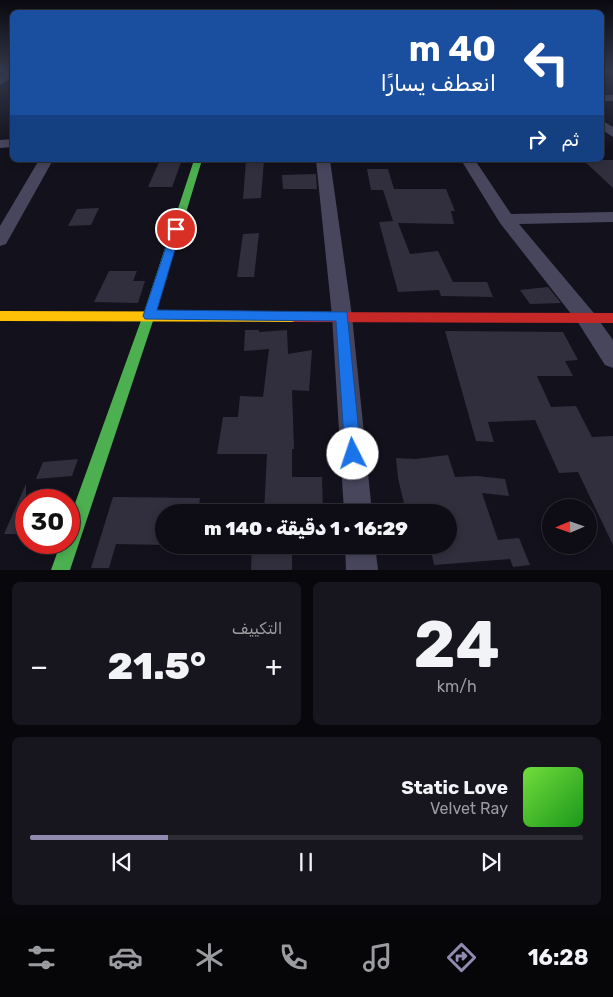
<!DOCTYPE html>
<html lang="ar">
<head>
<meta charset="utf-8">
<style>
  :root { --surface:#0e0d15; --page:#17161e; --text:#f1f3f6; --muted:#9b9ca0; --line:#2e2d34; --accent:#908baf }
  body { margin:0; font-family:Rubik,Vazirmatn,sans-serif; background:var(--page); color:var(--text); direction:rtl; height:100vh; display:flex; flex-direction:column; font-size:19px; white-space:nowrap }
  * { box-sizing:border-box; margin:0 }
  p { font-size:16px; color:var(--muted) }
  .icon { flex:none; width:28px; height:28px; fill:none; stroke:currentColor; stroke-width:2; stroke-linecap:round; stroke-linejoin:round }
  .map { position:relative; height:570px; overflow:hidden; direction:ltr }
  .details { display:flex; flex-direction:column; gap:12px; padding:12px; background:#08070c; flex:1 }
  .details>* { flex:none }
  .banner { position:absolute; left:10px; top:10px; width:594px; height:152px; border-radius:8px; box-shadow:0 2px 8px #0003,0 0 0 1px var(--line); direction:rtl; background:#1a4fa0; color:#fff; overflow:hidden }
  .needle { width:32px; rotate:268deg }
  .fabs { position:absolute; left:542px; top:499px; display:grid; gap:10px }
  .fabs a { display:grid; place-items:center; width:55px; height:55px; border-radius:50%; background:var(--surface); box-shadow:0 2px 8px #0003,0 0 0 1px var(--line); font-size:25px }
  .speed { position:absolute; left:15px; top:489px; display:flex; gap:10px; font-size:25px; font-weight:700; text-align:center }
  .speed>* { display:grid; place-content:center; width:65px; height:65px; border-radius:50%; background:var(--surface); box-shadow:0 2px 8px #0003,0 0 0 1px var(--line); line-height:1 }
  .speed .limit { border:8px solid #d22; background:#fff; color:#111 }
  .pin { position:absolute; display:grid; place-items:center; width:42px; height:42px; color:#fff; margin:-21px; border:2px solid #fff; border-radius:50%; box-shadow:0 1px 5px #0007 }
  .me { position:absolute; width:55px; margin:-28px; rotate:356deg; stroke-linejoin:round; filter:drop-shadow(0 0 4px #0008) }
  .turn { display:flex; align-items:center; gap:18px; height:105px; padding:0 25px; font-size:22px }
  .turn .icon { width:65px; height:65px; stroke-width:2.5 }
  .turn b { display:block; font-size:35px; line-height:42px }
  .then { display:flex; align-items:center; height:48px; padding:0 25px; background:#0003; gap:10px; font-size:19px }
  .big { font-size:38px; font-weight:800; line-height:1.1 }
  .details .card { flex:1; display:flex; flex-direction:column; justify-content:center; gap:8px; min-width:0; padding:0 18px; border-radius:8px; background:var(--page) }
  .details .dial { align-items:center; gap:0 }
  .dial b { font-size:65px; line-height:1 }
  .song { display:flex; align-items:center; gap:15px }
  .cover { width:60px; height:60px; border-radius:8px; background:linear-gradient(135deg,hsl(100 70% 55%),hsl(120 70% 35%)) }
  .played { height:5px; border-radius:2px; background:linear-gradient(90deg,var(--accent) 25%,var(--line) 25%) }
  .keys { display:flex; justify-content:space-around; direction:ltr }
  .heat { display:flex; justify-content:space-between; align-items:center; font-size:28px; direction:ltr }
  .details .tiles { flex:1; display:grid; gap:12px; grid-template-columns:1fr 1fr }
  .card:last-child { grid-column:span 2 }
  .trip { position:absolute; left:155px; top:504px; width:302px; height:50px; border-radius:25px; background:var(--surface); box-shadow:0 2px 8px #0003,0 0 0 1px var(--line); font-weight:800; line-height:50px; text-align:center; direction:rtl }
  .tabs { display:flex; height:80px; justify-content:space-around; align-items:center; background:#060508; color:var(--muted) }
  .tabs .icon { width:35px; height:35px }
  .tabs .active { color:var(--accent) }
  .tabs b { font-size:22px; color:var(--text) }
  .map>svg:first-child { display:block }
</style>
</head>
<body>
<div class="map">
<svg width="613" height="570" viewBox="0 0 613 570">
  <rect width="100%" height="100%" fill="#13111c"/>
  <path fill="#312f3e" d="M160,160h22l-10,27h-24z
    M246,160h18l-3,38 -18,1z
    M583,160h30v28z
    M367,169h21l6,20h52l9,22h-4l3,13 -56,-1 12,31 28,-3 15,31h34l6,15 -52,-1 -2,-6 -41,2 -19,-70 14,-1 -10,-31h-12z
    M316,174l1,15h-34l-1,-14z
    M99,208l-8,17 -23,1 9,-17z
    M259,233l-5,44h-17l6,-43z
    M109,271h28l-4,10h12l-7,22 -44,-1z
    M548,287l13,16 -31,1 -10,-14z
    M245,330h14v2l28,-2 1,24 24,-4 -3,41 -17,-1 2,59h-2v28h30l1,35h-59l3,-58h-50l6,-37h15l2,-21 23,1 6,-48 -25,2z
    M445,331l118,1 15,28 -13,1 8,15h-36l14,31 25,-1 16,31 21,-1v109l-35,-73 -19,1 -24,-53 -47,2 6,20 -18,-1z
    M448,455l7,22 22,-1 28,3 4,17 -27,-3 16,47 21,-2 11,27 -17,2 -3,-8 -76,6 -4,-20h19v-34l-43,1 -8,-34 -2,-20 19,1z
    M78,459l-6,17 -36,3 7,-17z
    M26,484v50h-22z
    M113,497l87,1 -2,14h-34v33l-48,-1 -7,24h-18z
    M252,545h40v25h-41z"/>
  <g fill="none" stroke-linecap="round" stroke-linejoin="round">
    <path fill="#47465d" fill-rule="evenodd" d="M9,71h3v6l-12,8v-8z
      M601,95h12v6h-12z
      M601,120l12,7v10l-12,-8z
      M12,139v8l-12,1v-8z
      M39,160h14l-47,84 -6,2v-20z
      M316,160h14l22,156 20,196h-28l-12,-196z
      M461,160h14l36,54 102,-2v10l-94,2 74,88 20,28v28l-8,-3 -26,-41 -79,-101z
      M345,545h30l3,25h-32z"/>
    <path fill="#4caf50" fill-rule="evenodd" d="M194,160h8l-47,155 -85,255h-19l10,-28h8v-22l74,-205z"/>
    <path fill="#ffc107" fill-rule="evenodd" d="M0,311l295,1 4,1 2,4 -2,4 -4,1 -295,-1z"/>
    <path fill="#c62828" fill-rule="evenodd" d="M295,312l318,1v10l-318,-1 -4,-1 -2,-4 2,-4z"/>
  </g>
  <linearGradient id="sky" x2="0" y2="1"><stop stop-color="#0a090f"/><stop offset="0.47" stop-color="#33384b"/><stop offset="1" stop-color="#33384b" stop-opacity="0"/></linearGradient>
  <rect width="613" height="150" fill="url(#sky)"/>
  <path fill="#1a73e8" stroke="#114b97" d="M176,226l5,3 -24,81 190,2 14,142 -2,5 -6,2 -5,-2 -3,-5 -9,-133 -191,-2 -2,-3 29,-87z"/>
</svg>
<div class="fabs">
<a><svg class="needle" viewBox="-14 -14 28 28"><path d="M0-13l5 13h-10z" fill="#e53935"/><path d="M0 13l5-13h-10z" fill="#9b9ca0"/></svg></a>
</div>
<div class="speed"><div class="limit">30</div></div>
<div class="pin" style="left:176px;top:229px;background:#d93025"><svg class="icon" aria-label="arrive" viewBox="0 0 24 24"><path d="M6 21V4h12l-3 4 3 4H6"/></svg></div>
<svg class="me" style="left:353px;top:454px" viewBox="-20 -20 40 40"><circle r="19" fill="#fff"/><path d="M0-13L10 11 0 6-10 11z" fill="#1a73e8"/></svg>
<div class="trip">16:29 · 1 دقيقة · 140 m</div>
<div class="banner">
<div class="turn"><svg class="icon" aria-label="left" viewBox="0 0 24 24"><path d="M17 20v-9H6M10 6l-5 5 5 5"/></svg><div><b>40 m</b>انعطف يسارًا</div></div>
<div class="then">ثم<svg class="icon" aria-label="right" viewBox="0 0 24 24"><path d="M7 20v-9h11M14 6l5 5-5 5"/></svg></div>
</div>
</div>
<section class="details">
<div class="tiles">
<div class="card dial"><b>24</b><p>km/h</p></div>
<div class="card"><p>التكييف</p>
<div class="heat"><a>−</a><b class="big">21.5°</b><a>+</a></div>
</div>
<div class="card">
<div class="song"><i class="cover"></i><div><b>Static Love</b><p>Velvet Ray</p></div></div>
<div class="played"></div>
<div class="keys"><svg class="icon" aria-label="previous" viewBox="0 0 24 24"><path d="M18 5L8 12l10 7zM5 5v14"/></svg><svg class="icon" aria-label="pause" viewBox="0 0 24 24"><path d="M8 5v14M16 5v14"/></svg><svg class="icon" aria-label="next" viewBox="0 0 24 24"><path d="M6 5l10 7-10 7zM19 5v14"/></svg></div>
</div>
</div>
</section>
<nav class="tabs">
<b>16:28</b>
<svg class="icon active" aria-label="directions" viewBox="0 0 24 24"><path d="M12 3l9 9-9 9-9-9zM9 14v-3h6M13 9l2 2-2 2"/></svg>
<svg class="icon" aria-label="music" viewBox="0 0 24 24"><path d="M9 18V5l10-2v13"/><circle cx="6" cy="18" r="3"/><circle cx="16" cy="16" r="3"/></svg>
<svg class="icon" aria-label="phone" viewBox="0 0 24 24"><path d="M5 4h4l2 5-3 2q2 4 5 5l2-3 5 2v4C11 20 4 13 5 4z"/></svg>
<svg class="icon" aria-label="climate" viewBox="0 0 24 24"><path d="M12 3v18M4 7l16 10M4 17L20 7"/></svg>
<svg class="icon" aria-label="car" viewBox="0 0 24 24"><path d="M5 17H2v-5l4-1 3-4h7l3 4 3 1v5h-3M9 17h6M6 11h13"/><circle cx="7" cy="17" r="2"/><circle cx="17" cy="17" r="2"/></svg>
<svg class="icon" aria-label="filters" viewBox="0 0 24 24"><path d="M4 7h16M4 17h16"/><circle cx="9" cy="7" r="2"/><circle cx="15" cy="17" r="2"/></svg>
</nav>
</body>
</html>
